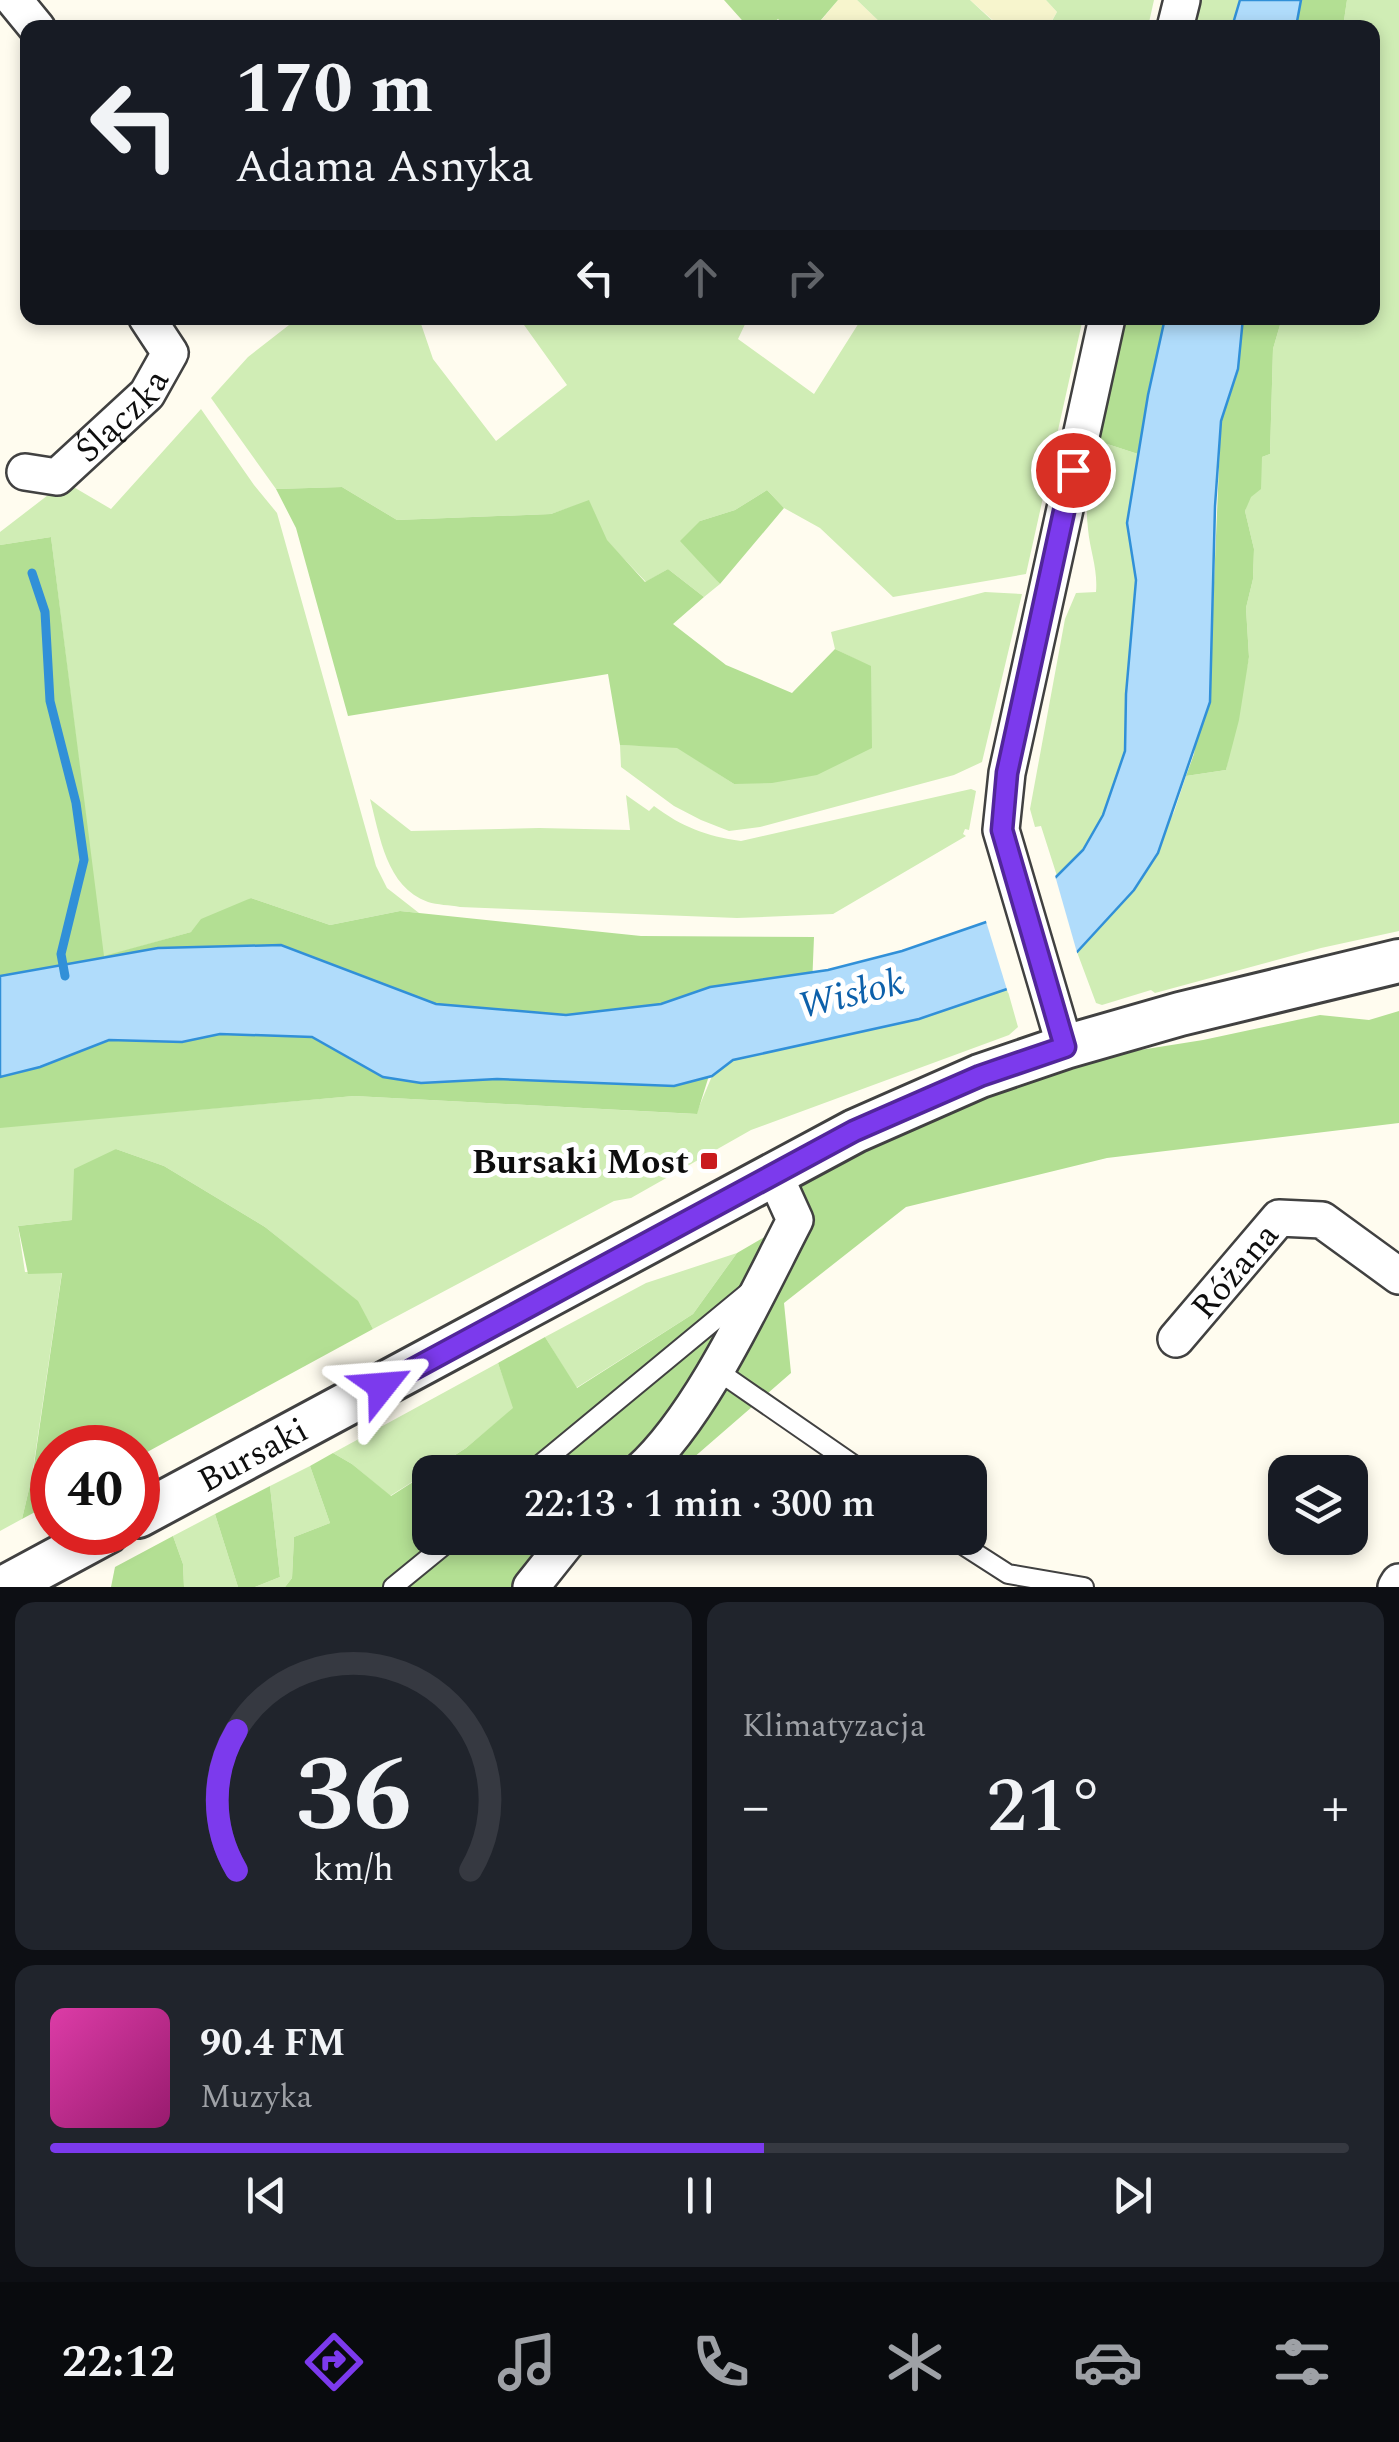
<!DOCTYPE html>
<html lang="pl">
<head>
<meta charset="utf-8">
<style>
  :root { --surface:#171b24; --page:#20242c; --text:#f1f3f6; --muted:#9ea1a6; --line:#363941; --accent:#7c3aed }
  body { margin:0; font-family:Spectral,serif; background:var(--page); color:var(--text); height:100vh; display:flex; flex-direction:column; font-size:38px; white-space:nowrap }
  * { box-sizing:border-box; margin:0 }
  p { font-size:32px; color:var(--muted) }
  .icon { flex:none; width:55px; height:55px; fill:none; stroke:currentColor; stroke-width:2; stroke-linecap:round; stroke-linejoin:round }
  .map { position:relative; height:1587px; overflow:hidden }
  .panel { display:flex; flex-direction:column; gap:15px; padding:15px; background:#0d0f14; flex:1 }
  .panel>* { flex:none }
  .top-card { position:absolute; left:20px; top:20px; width:1360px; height:305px; border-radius:20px; box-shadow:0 5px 15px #0003; background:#171b24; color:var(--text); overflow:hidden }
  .buttons { position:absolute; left:1268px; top:1455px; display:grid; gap:20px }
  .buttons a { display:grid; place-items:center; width:100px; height:100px; border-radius:20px; background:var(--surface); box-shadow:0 5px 15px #0003; font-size:50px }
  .speed { position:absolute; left:30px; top:1425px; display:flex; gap:20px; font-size:50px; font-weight:700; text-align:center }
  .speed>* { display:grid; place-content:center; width:130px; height:130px; border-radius:50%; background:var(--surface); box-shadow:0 5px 15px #0003; line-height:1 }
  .speed .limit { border:15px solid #d22; background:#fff; color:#111 }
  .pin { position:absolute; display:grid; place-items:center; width:85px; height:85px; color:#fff; margin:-42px; border:5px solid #fff; border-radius:50%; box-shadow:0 2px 10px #0007 }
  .me { position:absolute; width:110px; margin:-55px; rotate:62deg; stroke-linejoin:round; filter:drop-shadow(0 0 8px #0008) }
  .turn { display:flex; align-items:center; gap:35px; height:210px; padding:0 50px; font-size:45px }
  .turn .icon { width:130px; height:130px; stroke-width:2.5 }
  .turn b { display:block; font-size:70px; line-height:85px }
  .lanes { display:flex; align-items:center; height:95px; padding:0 50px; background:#0003; justify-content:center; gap:50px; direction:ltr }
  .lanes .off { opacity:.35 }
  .big { font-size:75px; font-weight:600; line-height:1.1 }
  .panel .card { flex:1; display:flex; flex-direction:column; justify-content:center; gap:15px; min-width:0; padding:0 35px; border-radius:20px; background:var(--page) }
  .panel .dial { align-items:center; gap:0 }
  .dial svg { height:260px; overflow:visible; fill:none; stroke:var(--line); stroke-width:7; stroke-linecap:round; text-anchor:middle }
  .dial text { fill:var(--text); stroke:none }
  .song { display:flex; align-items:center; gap:30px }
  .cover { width:120px; height:120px; border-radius:15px; background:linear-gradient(135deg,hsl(320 70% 55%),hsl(320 70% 35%)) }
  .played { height:10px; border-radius:5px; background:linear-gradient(90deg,var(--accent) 55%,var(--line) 55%) }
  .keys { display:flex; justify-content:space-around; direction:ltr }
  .heat { display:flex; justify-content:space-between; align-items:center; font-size:55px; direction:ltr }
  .panel .tiles { flex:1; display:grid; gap:15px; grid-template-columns:1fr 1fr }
  .card:last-child { grid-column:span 2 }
  .trip { position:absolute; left:412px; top:1455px; width:575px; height:100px; border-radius:20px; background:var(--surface); box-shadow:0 5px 15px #0003; font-weight:600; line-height:100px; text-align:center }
  .dock { display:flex; height:160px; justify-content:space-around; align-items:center; background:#090b0e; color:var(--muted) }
  .dock .icon { width:70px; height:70px }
  .dock .active { color:var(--accent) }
  .dock b { font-size:45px; color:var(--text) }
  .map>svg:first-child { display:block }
</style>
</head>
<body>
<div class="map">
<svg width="1399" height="1587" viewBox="0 0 1399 1587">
  <rect width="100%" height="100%" fill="#fffcef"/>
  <path fill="#f7f5cd" d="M838,0h19l28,27 -70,1z
    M970,0h76l11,12 -9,15h-57l4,-5z"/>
  <path fill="#d0edb5" d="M857,0h113l25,23 -4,5 -106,-1z
    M1046,0h108l-6,27 -100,1 9,-16z
    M1200,0h40l-8,27 -39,1z
    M1347,0h52v931l-78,17 -166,45 -4,-3 -49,15 -6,-2 -19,-51 57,-62 40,-78 12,-36 40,-6 23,-113 -3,-49 7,-29 1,-30 -9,-38 17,-54 8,-3 3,-105 9,-31h90v-290l-29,-1z
    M298,318h121l14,41 63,82 71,-56 -48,-67h229l-10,21 76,55 48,-76h77l9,5 3,-5h132l-57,256 -133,23 -73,-69 -36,-20 -17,-18 -32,20 -35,11 4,44 16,19 -16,13 -36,-28 -22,13 -40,-42 -17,-39 -38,13 -154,6 -55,-33 -66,2 -65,-91 37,-41z
    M201,409l53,76 23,28 99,353 11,22 32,25 -19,-2 -70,14 -79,-27 -60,34 -88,25 -52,-420 -51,8v-13l65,-50 46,27z
    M1098,441l40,13 -11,69 9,57 -10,114 -1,57 -22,64 -20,35 -26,26 -16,-50 -6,1 -5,-18 35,-190 11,-26 20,-1c2,-23 -6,-41 -8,-63 -4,-31 3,-58 10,-88z
    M985,592l37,2 -40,168 -28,13 -194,52 -31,4 -28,-11 -27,-14 -53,-39 -1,-22 57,2 57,37 137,-117 -36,-18 -4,-17z
    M971,789l5,2 -7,39 -4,-1 -2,5 3,2 -133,78 -96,4 -277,-11c-10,-2 -23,-2 -32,-5 -42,-15 -48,-66 -58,-103l41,32 128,-3 91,2 -4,-35 23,16 5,-5c28,21 52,30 87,35z
    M1007,988l11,39 -9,8 -258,95 -120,68 -17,3 -241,128 -16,-28 -92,-74 -101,-61 -48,-17 -44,71 -54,6 7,46h37l-30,204 -10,43 -22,12v-404l354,-31 342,18 16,-38 21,-16 186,-41z
    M737,1253l-44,61 -117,74 -31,-51 101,-54z
    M498,1363l16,45 -48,40 -76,48 -38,-32 -19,-11z
    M310,1466l20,57 -36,14 -2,41 -7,9h-30l25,-10 -10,-91z
    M215,1514l23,73h-54l-1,-23 -10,-28z"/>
  <path fill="#b3df93" d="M724,0h114l-23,27h-29l-8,-8 -10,8 -19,1z
    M1301,0h46l-4,27 -47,1z
    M1125,318h40l-27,136 -40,-13z
    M1243,318h39l-9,31 -3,105 -8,3 -1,32 -10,8 -6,14 9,38 -1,30 -7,29 3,49 -10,63 -13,50 -40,6 8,-22 18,-125 9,-209 17,-51z
    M342,487l55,33 154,-6 38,-14 18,40 38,42 23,-13 36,28 -31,27 53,41 66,28 43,-44 36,17 1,82 -55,27 -45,8 -38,1 -57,-36 -57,-3 -12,-71 -260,42 -52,-188 -20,-39z
    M767,490l17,18 -64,76 -40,-43 20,-20 35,-11z
    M51,537l53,419 87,-24 10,-13 50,-21 79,27 70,-14 241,25 173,1 -2,49 -80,16 -35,112 -343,-18 -354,32v-583z
    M1399,1011v112l-292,35 -201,49 -122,96 7,70 -114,99h-247v66h173l-58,49h-260l7,-9 2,-41 36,-14 -20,-57 23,-13 19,11 39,32 75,-48 47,-40 -15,-45 47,-26 32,51 116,-74 44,-61 57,-33 -19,-44 302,-116 126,-20 117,-25 49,5z
    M116,1149l48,17 101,61 93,74 15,28 -235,128v-9h-86v55l-30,16 11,-47 29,-199 -34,1 -10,-48 54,-6 2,-51z
    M270,1486l10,91 -25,10h-17l-23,-73z
    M173,1536l10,28 1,23h-73l4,-20z"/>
  <path fill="#b0dcfb" stroke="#3190d8" stroke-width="2.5" d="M1240,0h61l-5,27h-64z
    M1165,318h78l-5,51 -17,52 -6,85 -5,196 -52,151 -24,37 -57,62 -67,36 -91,31 -186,41 -21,16 -38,10 -177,-7 -76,4 -38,-6 -71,-40 -92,-3 -38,8 -73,-2 -69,27 -40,10v-101l158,-28 123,-3 155,59 130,11 95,-11 49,-17 118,-17 74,-19 87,-30 66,-43 28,-28 20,-35 22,-64 1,-57 10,-114 -9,-57 21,-128z"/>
  <path fill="#fffcef" d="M1054,872l24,84 -70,37 -23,-75z"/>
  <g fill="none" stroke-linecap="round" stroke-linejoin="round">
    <path stroke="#3190d8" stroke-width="9" d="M32,573l13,39 5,89 26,102 8,57 -23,94 4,22"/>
    <g stroke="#414141" stroke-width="22">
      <path id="service" d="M715,1369l149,103
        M531,1472l219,-181
        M952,1538l56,36 76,13
        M393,1587l60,-49"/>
    </g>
    <g stroke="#414141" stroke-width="40">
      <g id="minor">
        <path d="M14,0l23,28"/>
        <path d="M1175,28l7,-28"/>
        <path id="s1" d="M25,472l32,5 90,-83 23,-41 -23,-35"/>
        <path d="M1065,1047l-64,-217 6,-57 100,-455"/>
        <path id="s2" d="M1176,1339l103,-121 43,2 77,56"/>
        <path d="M639,1472c62,-55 117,-177 156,-252l-20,-44"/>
        <path d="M531,1587l39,-49"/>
        <path d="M1396,1587l3,-5"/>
      </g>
    </g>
    <g stroke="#414141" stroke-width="48">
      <g id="tertiary">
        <path id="s3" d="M138,1516l717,-385 125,-55 85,-29 115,-33 219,-53"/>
        <path d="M5,1587l102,-55"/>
      </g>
    </g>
    <use href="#service" stroke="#fff" stroke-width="18"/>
    <use href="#minor" stroke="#fff" stroke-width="35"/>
    <use href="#tertiary" stroke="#fff" stroke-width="42"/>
  </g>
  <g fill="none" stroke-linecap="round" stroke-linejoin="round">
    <g stroke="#51269a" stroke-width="25">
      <path id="route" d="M382,1386l472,-255 126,-55 85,-29 -63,-217 5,-57 66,-303"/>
    </g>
    <use href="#route" stroke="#7c3aed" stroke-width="18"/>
  </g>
  <rect fill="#c91b1e" stroke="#fff" stroke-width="4" x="699" y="1151" width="20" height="20" rx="5"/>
  <g text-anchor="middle" stroke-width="10" stroke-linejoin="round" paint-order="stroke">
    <g font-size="35" fill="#0e0e0e" stroke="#fff">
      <text dy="12" stroke="none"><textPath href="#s1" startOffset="122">Ślączka</textPath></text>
      <text dy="12" stroke="none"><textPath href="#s2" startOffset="90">Różana</textPath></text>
      <text dy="12" stroke="none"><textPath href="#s3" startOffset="130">Bursaki</textPath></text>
    </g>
    <g font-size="35" font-weight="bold" fill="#0e0e0e" stroke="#fff" text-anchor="end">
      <text x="689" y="1173">Bursaki Most</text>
    </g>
    <g font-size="38" font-style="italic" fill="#0d60aa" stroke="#fff">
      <text transform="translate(851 993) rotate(-14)" y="13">Wisłok</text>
    </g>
  </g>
</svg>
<div class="buttons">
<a><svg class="icon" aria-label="layers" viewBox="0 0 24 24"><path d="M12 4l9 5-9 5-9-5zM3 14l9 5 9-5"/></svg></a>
</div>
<div class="speed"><div class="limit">40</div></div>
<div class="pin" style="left:1073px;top:470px;background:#d93025"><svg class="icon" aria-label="arrive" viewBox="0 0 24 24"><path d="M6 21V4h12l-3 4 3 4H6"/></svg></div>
<svg class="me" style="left:382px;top:1386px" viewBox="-20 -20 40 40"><path d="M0-17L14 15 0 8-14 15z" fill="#7c3aed" stroke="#fff" stroke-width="4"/></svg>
<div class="trip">22:13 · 1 min · 300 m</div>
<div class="top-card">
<div class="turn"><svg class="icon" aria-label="left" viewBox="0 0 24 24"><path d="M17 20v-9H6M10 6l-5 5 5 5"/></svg><div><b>170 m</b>Adama Asnyka</div></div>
<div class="lanes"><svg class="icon" aria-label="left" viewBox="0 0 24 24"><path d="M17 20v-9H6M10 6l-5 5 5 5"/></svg><svg class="icon off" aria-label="ahead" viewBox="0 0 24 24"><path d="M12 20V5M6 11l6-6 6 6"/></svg><svg class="icon off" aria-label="right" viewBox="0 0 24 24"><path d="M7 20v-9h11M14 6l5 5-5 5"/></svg></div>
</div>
</div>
<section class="panel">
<div class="tiles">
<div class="card dial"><svg viewBox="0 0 100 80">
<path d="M14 69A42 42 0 1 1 86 69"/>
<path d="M14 69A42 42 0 0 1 14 26" stroke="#7c3aed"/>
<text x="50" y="56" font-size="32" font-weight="700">36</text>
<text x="50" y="72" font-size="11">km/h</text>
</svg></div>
<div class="card"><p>Klimatyzacja</p>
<div class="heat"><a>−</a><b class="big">21°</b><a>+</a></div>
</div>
<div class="card">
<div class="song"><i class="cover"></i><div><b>90.4 FM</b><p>Muzyka</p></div></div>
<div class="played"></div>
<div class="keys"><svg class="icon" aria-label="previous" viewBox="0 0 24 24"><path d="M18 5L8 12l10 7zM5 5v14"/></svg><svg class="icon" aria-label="pause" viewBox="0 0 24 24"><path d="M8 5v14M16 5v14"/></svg><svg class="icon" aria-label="next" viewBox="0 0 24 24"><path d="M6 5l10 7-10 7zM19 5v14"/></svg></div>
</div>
</div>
</section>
<nav class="dock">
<b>22:12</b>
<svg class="icon active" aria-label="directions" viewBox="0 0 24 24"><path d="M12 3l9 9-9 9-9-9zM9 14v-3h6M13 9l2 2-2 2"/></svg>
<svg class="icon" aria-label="music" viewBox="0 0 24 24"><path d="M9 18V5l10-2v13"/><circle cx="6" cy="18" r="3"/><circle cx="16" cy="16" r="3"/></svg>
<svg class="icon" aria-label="phone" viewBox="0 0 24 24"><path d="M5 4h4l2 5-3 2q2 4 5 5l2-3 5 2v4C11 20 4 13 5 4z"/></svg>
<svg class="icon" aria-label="climate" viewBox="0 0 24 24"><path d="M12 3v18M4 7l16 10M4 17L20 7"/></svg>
<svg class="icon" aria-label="car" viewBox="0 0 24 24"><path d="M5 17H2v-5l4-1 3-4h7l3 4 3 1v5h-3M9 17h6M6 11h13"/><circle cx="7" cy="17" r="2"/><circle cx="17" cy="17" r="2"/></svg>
<svg class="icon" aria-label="filters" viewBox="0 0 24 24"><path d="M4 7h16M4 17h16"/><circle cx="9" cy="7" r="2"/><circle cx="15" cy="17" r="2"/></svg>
</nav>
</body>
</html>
